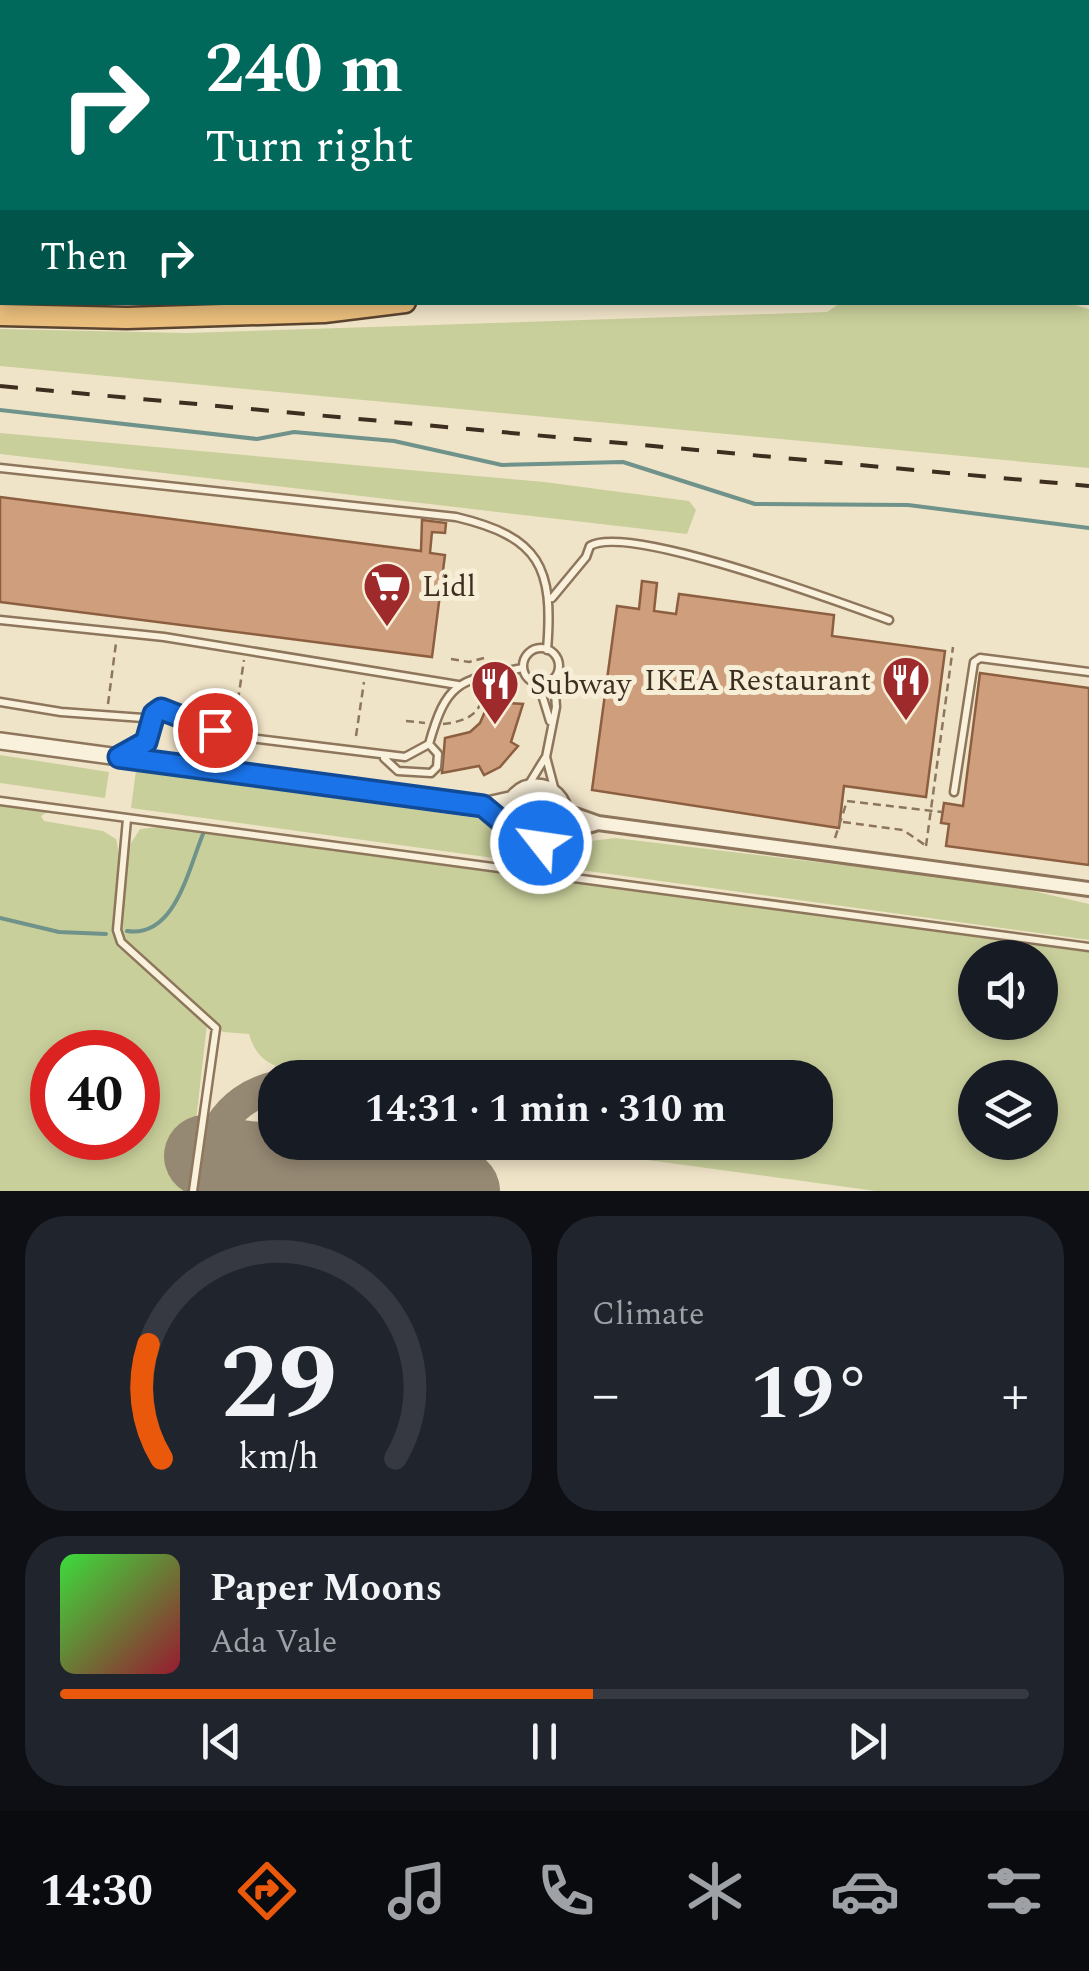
<!DOCTYPE html>
<html lang="en">
<head>
<meta charset="utf-8">
<style>
  :root { --surface:#171b24; --page:#20242c; --text:#f1f3f6; --muted:#9ea1a6; --line:#363941; --accent:#ea580c }
  body { margin:0; font-family:Spectral,serif; background:var(--page); color:var(--text); height:100vh; display:flex; flex-direction:column; font-size:38px; white-space:nowrap }
  * { box-sizing:border-box; margin:0 }
  p { font-size:32px; color:var(--muted) }
  .icon { flex:none; width:55px; height:55px; fill:none; stroke:currentColor; stroke-width:2; stroke-linecap:round; stroke-linejoin:round }
  .map { position:relative; height:1191px; overflow:hidden }
  .side { display:flex; flex-direction:column; gap:25px; padding:25px; background:#0d0f14; flex:1 }
  .side>* { flex:none }
  .banner { position:absolute; left:0px; top:0px; width:1090px; height:305px; box-shadow:0 5px 15px #0003; background:#00695c; color:#fff; overflow:hidden }
  .buttons { position:absolute; left:958px; top:940px; display:grid; gap:20px }
  .buttons a { display:grid; place-items:center; width:100px; height:100px; border-radius:50%; background:var(--surface); box-shadow:0 5px 15px #0003; font-size:50px }
  .speed { position:absolute; left:30px; top:1030px; display:flex; gap:20px; font-size:50px; font-weight:700; text-align:center }
  .speed>* { display:grid; place-content:center; width:130px; height:130px; border-radius:50%; background:var(--surface); box-shadow:0 5px 15px #0003; line-height:1 }
  .speed .limit { border:15px solid #d22; background:#fff; color:#111 }
  .pin { position:absolute; display:grid; place-items:center; width:85px; height:85px; color:#fff; margin:-42px; border:5px solid #fff; border-radius:50%; box-shadow:0 2px 10px #0007 }
  .me { position:absolute; width:110px; margin:-55px; rotate:300deg; stroke-linejoin:round; filter:drop-shadow(0 0 8px #0008) }
  .turn { display:flex; align-items:center; gap:35px; height:210px; padding:0 40px; font-size:45px }
  .turn .icon { width:130px; height:130px; stroke-width:2.5 }
  .turn b { display:block; font-size:70px; line-height:85px }
  .then { display:flex; align-items:center; height:95px; padding:0 40px; background:#0003; gap:20px; font-size:38px }
  .big { font-size:75px; font-weight:700; line-height:1.1 }
  .side .tile { flex:1; display:flex; flex-direction:column; justify-content:center; gap:15px; min-width:0; padding:0 35px; border-radius:40px; background:var(--page) }
  .side .dial { align-items:center; gap:0 }
  .dial svg { height:260px; overflow:visible; fill:none; stroke:var(--line); stroke-width:7; stroke-linecap:round; text-anchor:middle }
  .dial text { fill:var(--text); stroke:none }
  .song { display:flex; align-items:center; gap:30px }
  .cover { width:120px; height:120px; border-radius:15px; background:linear-gradient(135deg,hsl(120 70% 55%),hsl(350 70% 35%)) }
  .played { height:10px; border-radius:5px; background:linear-gradient(90deg,var(--accent) 55%,var(--line) 55%) }
  .keys { display:flex; justify-content:space-around; direction:ltr }
  .heat { display:flex; justify-content:space-between; align-items:center; font-size:55px; direction:ltr }
  .side .tiles { flex:1; display:grid; gap:25px; grid-template-columns:1fr 1fr }
  .tile:last-child { grid-column:span 2 }
  .trip { position:absolute; left:258px; top:1060px; width:575px; height:100px; border-radius:40px; background:var(--surface); box-shadow:0 5px 15px #0003; font-weight:700; line-height:100px; text-align:center }
  .tabs { display:flex; height:160px; justify-content:space-around; align-items:center; background:#090b0e; color:var(--muted) }
  .tabs .icon { width:70px; height:70px }
  .tabs .selected { color:var(--accent) }
  .tabs b { font-size:45px; color:var(--text) }
  .map>svg:first-child { display:block }
</style>
</head>
<body>
<div class="map">
<svg width="1089" height="1191" viewBox="0 0 1089 1191">
  <rect width="100%" height="100%" fill="#f0e4c8"/>
  <path fill="#c9cf9b" fill-rule="evenodd" d="M842,302h222l25,7v159l-1089,-102v-37l187,4 640,-21z
    M0,433l544,49 145,19 7,9 -9,24 -687,-80z
    M0,755l109,17 -4,26 -105,-15z
    M136,770l347,49 51,29 81,-10 393,47 81,19v36l-958,-132z
    M0,804l51,6 -10,6 3,5 59,10 13,8c10,35 -8,71 3,106l88,79 -19,167h-188zM52,1052h86v86h-86z
    M168,826l921,126v239h-213l-355,-48 294,-1v-64h-478c-36,-14 -75,2 -88,-44l-26,-2 -99,-92 -4,-11 8,-81 12,-19zM975,958h65v64h-65zM975,1078h65v64h-65z"/>
  <g fill="none" stroke-linecap="round" stroke-linejoin="round">
    <path stroke="#6f938a" stroke-width="4" d="M0,410l257,29 37,-7 100,9 108,24 121,-3 132,42 153,1 181,23
      M0,918l59,14 47,2
      M127,931c48,7 61,-61 76,-97"/>
    <path stroke="#968974" stroke-width="32" d="M378,1142l66,47 -12,2
      M213,1191c-14,-49 14,-92 62,-104"/>
    <path stroke="#968974" stroke-width="82" d="M205,1156l254,35"/>
  </g>
  <path fill="#cf9f7d" stroke="#8d5f41" stroke-width="2.5" d="M0,497l421,54 1,-31 24,3 -1,10 -13,-1 -2,21 15,2 -13,102 -432,-55z
    M642,581l15,2 -3,28 22,3 3,-20 155,21 -2,21 113,15 -19,146 -82,-11 -5,42 -247,-38 25,-184 22,3z
    M980,673l109,15v177l-143,-19 3,-22 -8,-1 3,-20 19,3z
    M489,702l34,2 -12,38 7,4 -18,21 -16,8 -5,-9 -37,7 3,-35 25,-6 10,-9z"/>
  <g fill="none" stroke-linecap="round" stroke-linejoin="round">
    <g stroke="#8d765c" stroke-width="11">
      <path id="service" d="M626,0l1,2
        M426,2l2,-2
        M1088,105h1
        M0,468l456,49c84,20 98,50 91,133
        M552,598l34,-41 4,-11c38,-23 251,57 299,74
        M0,620l164,17 294,48
        M523 666a18 18 0 1 1 36 0a18 18 0 1 1-36 0Z
        M554,679l2,28 -10,50 10,38
        M539,685l11,36
        M0,702l61,10 96,7 23,-3
        M124,754l22,-13 8,-27 12,-5 67,27 172,21 24,-13c18,-64 30,-64 94,-76
        M384,758l14,13 33,2 6,-6 1,-13 -9,-10
        M526,789l19,-31
        M954,792l20,-130 6,-4 109,14
        M0,801l1089,146
        M127,819l-10,111 4,12 95,86 -23,163"/>
    </g>
    <g stroke="#8d765c" stroke-width="18">
      <path id="minor" d="M564,811l34,12 491,66
        M556,835l39,-11"/>
    </g>
    <g stroke="#8d765c" stroke-width="20">
      <path id="tertiary" d="M948,0l1,2
        M961,0l1,2
        M0,741l483,65 31,-7
        M508 815a28 28 0 1 1 56 0a28 28 0 1 1-56 0Z"/>
    </g>
    <g stroke="#5b4430" stroke-width="25">
      <path id="trunk" d="M1088,162l1,-1
        M1088,226l1,1
        M0,235h2
        M1088,252h1
        M0,269h2
        M1088,274h1
        M0,315l127,3 197,-6 81,-10"/>
    </g>
    <path stroke="#8d765c" stroke-width="2.5" stroke-dasharray="8 5" stroke-linecap="butt" d="M1088,195l1,-1
      M1088,297h1
      M451,659l18,3 15,-4
      M108,704l8,-61
      M406,721l19,2
      M443,724c22,-2 43,-11 38,-36
      M234,726l10,-66
      M356,736l8,-54
      M843,822l60,8 22,15
      M835,838l12,-37 95,11
      M926,846l27,-199"/>
    <use href="#service" stroke="#faf1dc" stroke-width="6"/>
    <use href="#minor" stroke="#faf1dc" stroke-width="12"/>
    <use href="#tertiary" stroke="#faf1dc" stroke-width="15"/>
    <use href="#trunk" stroke="#eabe7c" stroke-width="20"/>
    <path stroke="#3d2e20" stroke-width="4" stroke-dasharray="18 18" stroke-linecap="butt" d="M0,386l1089,100"/>
  </g>
  <g fill="none" stroke-linecap="round" stroke-linejoin="round">
    <g stroke="#114b97" stroke-width="25">
      <path id="route" d="M215,730l-54,-21 -7,5 -8,28 -27,15 364,49 41,34 17,3"/>
    </g>
    <use href="#route" stroke="#1a73e8" stroke-width="18"/>
  </g>
  <defs>
    <g id="supermarket-pin" transform="scale(2.5)"><path d="M0 17L-7.5 6A9.5 9.5 0 1 1 7.5 6Z" fill="#9e2a2b" stroke="#f7eed8"/><path d="M-6-5.5h2.5l.6 2H6L4.5 2H-2.5L-4.4-4H-6ZM-1.5 3.2a1.3 1.3 0 1 0 .1 0ZM3 3.2a1.3 1.3 0 1 0 .1 0Z" fill="#fff"/></g>
    <g id="restaurant-pin" transform="scale(2.5)"><path d="M0 17L-7.5 6A9.5 9.5 0 1 1 7.5 6Z" fill="#9e2a2b" stroke="#f7eed8"/><path d="M-5-6h1v4h1v-4h1v4h1v-4h1v5L-1.5 .5V6h-2V.5L-5-1ZM5-6V6H3V1.5H1.5Q1.5-4 5-6Z" fill="#fff"/></g>
  </defs>
  <g fill-rule="evenodd">
    <use href="#supermarket-pin" x="387" y="586"/>
    <use href="#restaurant-pin" x="906" y="680"/>
    <use href="#restaurant-pin" x="495" y="684"/>
  </g>
  <g text-anchor="middle" stroke-width="10" stroke-linejoin="round" paint-order="stroke">
    <g font-size="30" fill="#3d2e20" stroke="#f7eed8" text-anchor="start">
      <text x="422" y="596">Lidl</text>
      <text x="871" y="690" text-anchor="end">IKEA Restaurant</text>
      <text x="530" y="694">Subway</text>
    </g>
  </g>
</svg>
<div class="buttons">
<a><svg class="icon" aria-label="sound" viewBox="0 0 24 24"><path d="M4 9h4l5-4v14l-5-4H4zM17 9q2 3 0 6"/></svg></a>
<a><svg class="icon" aria-label="layers" viewBox="0 0 24 24"><path d="M12 4l9 5-9 5-9-5zM3 14l9 5 9-5"/></svg></a>
</div>
<div class="speed"><div class="limit">40</div></div>
<div class="pin" style="left:215px;top:730px;background:#d93025"><svg class="icon" aria-label="arrive" viewBox="0 0 24 24"><path d="M6 21V4h12l-3 4 3 4H6"/></svg></div>
<svg class="me" style="left:541px;top:843px" viewBox="-20 -20 40 40"><circle r="17" fill="#1a73e8" stroke="#fff" stroke-width="3"/><path d="M0-11L8 9 0 5-8 9z" fill="#fff"/></svg>
<div class="trip">14:31 · 1 min · 310 m</div>
<div class="banner">
<div class="turn"><svg class="icon" aria-label="right" viewBox="0 0 24 24"><path d="M7 20v-9h11M14 6l5 5-5 5"/></svg><div><b>240 m</b>Turn right</div></div>
<div class="then">Then<svg class="icon" aria-label="right" viewBox="0 0 24 24"><path d="M7 20v-9h11M14 6l5 5-5 5"/></svg></div>
</div>
</div>
<section class="side">
<div class="tiles">
<div class="tile dial"><svg viewBox="0 0 100 80">
<path d="M14 69A42 42 0 1 1 86 69"/>
<path d="M14 69A42 42 0 0 1 10 34" stroke="#ea580c"/>
<text x="50" y="56" font-size="32" font-weight="700">29</text>
<text x="50" y="72" font-size="11">km/h</text>
</svg></div>
<div class="tile"><p>Climate</p>
<div class="heat"><a>−</a><b class="big">19°</b><a>+</a></div>
</div>
<div class="tile">
<div class="song"><i class="cover"></i><div><b>Paper Moons</b><p>Ada Vale</p></div></div>
<div class="played"></div>
<div class="keys"><svg class="icon" aria-label="previous" viewBox="0 0 24 24"><path d="M18 5L8 12l10 7zM5 5v14"/></svg><svg class="icon" aria-label="pause" viewBox="0 0 24 24"><path d="M8 5v14M16 5v14"/></svg><svg class="icon" aria-label="next" viewBox="0 0 24 24"><path d="M6 5l10 7-10 7zM19 5v14"/></svg></div>
</div>
</div>
</section>
<nav class="tabs">
<b>14:30</b>
<svg class="icon selected" aria-label="directions" viewBox="0 0 24 24"><path d="M12 3l9 9-9 9-9-9zM9 14v-3h6M13 9l2 2-2 2"/></svg>
<svg class="icon" aria-label="music" viewBox="0 0 24 24"><path d="M9 18V5l10-2v13"/><circle cx="6" cy="18" r="3"/><circle cx="16" cy="16" r="3"/></svg>
<svg class="icon" aria-label="phone" viewBox="0 0 24 24"><path d="M5 4h4l2 5-3 2q2 4 5 5l2-3 5 2v4C11 20 4 13 5 4z"/></svg>
<svg class="icon" aria-label="climate" viewBox="0 0 24 24"><path d="M12 3v18M4 7l16 10M4 17L20 7"/></svg>
<svg class="icon" aria-label="car" viewBox="0 0 24 24"><path d="M5 17H2v-5l4-1 3-4h7l3 4 3 1v5h-3M9 17h6M6 11h13"/><circle cx="7" cy="17" r="2"/><circle cx="17" cy="17" r="2"/></svg>
<svg class="icon" aria-label="filters" viewBox="0 0 24 24"><path d="M4 7h16M4 17h16"/><circle cx="9" cy="7" r="2"/><circle cx="15" cy="17" r="2"/></svg>
</nav>
</body>
</html>
